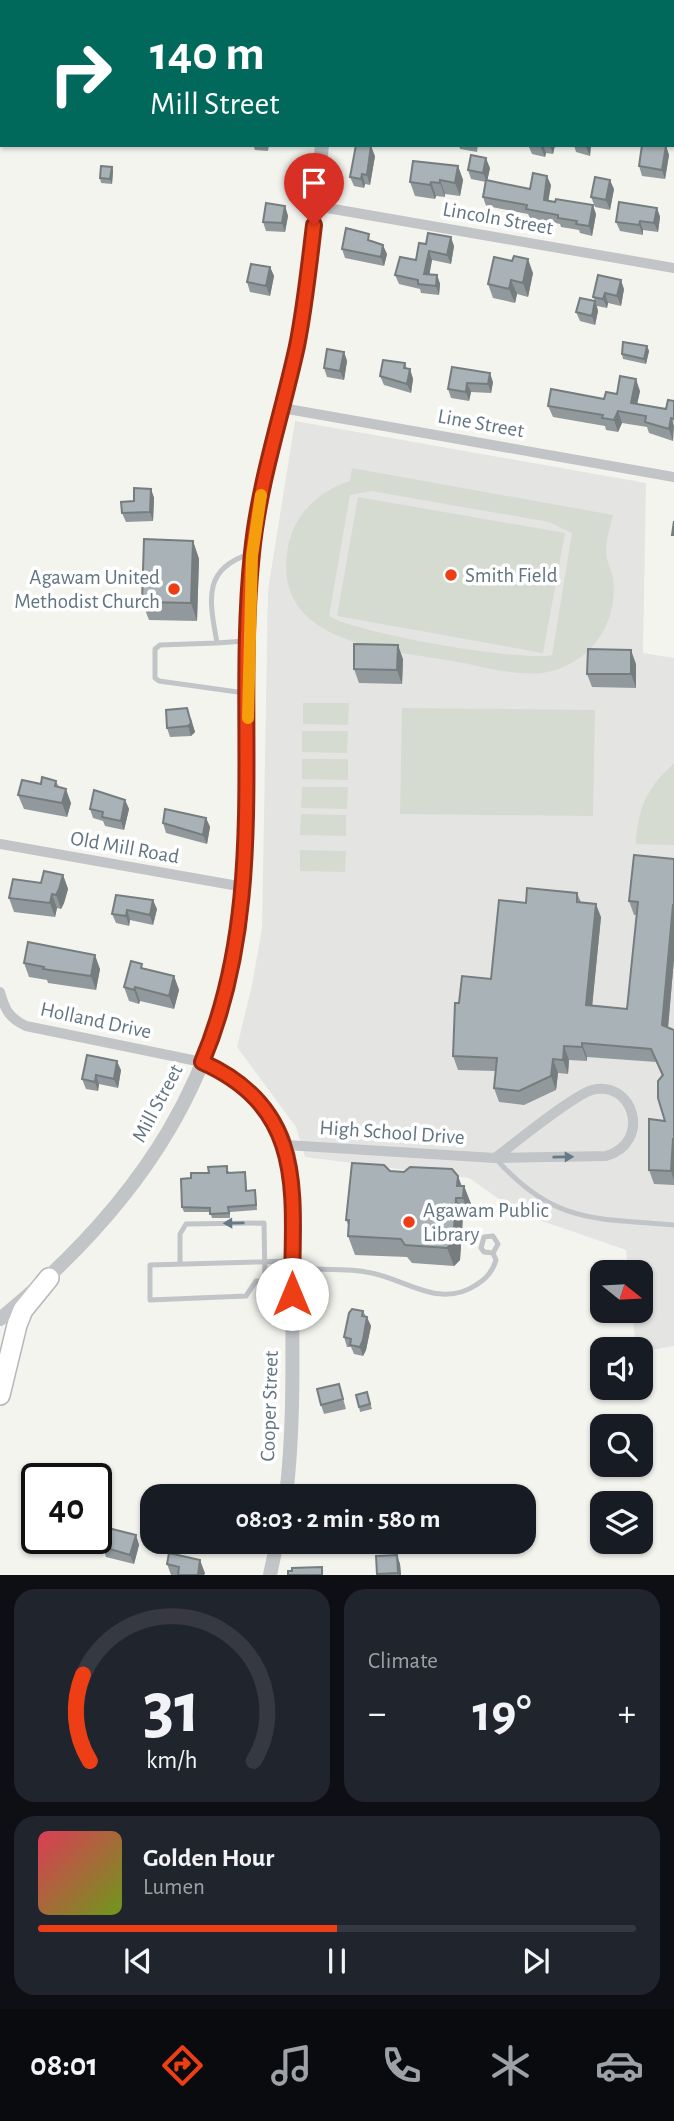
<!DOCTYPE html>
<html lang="en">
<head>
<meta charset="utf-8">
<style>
  :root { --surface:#171b24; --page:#20242c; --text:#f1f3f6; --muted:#9ea1a6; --line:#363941; --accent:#ed3e16 }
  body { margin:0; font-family:"Alegreya Sans",sans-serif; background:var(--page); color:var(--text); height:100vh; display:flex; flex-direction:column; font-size:26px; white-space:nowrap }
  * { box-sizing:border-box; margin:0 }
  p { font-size:23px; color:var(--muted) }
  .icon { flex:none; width:38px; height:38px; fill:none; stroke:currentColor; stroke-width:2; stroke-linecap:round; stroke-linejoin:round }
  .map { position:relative; height:1575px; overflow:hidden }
  .sheet { display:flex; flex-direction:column; gap:14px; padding:14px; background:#0d0f14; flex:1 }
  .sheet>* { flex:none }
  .guide { position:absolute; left:0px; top:0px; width:676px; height:147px; box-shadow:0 2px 5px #0004; background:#00695c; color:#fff; overflow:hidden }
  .needle { width:46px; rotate:108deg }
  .fabs { position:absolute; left:590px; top:1260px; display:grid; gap:14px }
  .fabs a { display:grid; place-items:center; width:63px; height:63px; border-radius:14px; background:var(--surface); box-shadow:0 2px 5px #0004; font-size:35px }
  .speed { position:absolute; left:21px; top:1463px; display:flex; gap:14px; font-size:35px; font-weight:700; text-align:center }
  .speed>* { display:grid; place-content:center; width:91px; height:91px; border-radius:50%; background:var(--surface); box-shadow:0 2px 5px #0004; line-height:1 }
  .speed .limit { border:4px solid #111; border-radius:10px; background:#fff; color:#111 }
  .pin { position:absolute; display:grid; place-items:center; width:60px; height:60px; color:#fff; margin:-72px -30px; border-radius:50% 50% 50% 0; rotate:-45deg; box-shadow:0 0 7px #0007 }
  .pin .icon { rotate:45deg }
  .me { position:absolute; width:77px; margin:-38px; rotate:0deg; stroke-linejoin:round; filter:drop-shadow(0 0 5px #0008) }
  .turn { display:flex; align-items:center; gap:24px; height:147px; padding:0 35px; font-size:32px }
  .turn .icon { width:91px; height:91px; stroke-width:2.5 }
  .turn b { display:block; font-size:49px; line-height:60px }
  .big { font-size:52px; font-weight:700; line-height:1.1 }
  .sheet .widget { flex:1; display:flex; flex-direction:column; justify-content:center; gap:10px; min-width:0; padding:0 24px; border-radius:21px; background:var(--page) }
  .sheet .dial { align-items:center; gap:0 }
  .dial svg { height:182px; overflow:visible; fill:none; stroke:var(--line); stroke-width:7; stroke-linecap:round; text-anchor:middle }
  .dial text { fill:var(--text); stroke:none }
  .song { display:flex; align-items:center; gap:21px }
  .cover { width:84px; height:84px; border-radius:10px; background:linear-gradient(135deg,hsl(350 70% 55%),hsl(80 70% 35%)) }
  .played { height:7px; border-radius:4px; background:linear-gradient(90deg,var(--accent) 50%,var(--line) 50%) }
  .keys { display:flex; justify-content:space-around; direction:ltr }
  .heat { display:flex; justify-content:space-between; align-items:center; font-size:38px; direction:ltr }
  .sheet .tiles { flex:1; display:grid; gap:14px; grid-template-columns:1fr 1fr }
  .widget:last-child { grid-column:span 2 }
  .trip { position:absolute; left:140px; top:1484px; width:396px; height:70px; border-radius:21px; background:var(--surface); box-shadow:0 2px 5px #0004; font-weight:700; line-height:70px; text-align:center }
  .menu { display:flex; height:112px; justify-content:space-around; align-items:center; background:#090b0e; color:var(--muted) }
  .menu .icon { width:49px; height:49px }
  .menu .on { color:var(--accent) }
  .menu b { font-size:32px; color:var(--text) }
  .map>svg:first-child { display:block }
</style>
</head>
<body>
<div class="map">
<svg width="674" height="1575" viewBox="0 0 674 1575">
  <rect width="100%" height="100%" fill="#f4f4ef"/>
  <path fill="#e4e5e3" d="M295,421l351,62 -3,170 31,5v688l-33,6 -5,-3 -4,-38h8v-39h-12l-2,-22 -107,-37 -50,-35 -164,-21 -9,-30 -59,-80 15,-62 10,-57 6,-338z"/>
  <path fill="#d5dbd0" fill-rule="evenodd" d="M352,468l261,47c-3,12 -7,25 -7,37 0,8 5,17 7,25 3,21 -2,44 -14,61 -11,16 -28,28 -47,33 -31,8 -69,-5 -100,-10 -67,-12 -186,-17 -163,-119 8,-31 32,-52 61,-61zM371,491l178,31 23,11 -20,122c-32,7 -196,-22 -223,-39l21,-121z
    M358,497l207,36 -22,120 -206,-37z
    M303,703h46l-1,22 -45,-1z
    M402,708l193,2 -2,106 -193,-2z
    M302,731h46l-1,22 -45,-1z
    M302,759h46v21l-46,-1z
    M674,764v81l-38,-1c1,-34 12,-59 38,-80z
    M302,787h46l-1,22 -46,-1z
    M301,814l45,1v21l-46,-1z
    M300,850l46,1 -1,21 -45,-1z"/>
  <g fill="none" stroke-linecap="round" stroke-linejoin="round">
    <g stroke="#b3b7ba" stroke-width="22">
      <path id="motorway" d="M0,1395l17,-70 6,-15 26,-32"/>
    </g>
    <path stroke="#c1c5c8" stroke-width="5" d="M217,643l28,-2
      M245,693l-86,-12 -4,-3v-29l5,-4 57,-2c-7,-41 -16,-74 33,-89
      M497,1160c58,64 97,58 177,65
      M289,1261l-139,4v35l96,-4 10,-15h35
      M180,1264v-30l6,-10 78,-1 1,58
      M295,1269c24,1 48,-1 71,3 38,5 72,38 110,13 10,-6 17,-14 20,-25l-3,-7 5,-9 -5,-8 -9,1 -3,11 3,4 9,1"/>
    <path stroke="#c1c5c8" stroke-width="10" d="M316,206l358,62
      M282,408l392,69
      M0,844l244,43
      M0,992c5,18 9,26 26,34l176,36
      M286,1145l209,13 111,-2c46,-13 28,-77 -14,-66 -20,6 -77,53 -97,68"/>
    <path stroke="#c1c5c8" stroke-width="14" d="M338,2v-2
      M202,1062c36,15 72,46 84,84 12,37 6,83 6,122 0,76 3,153 -6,228
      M0,1319c143,-117 228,-246 244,-433 3,-30 1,-60 2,-89 1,-80 0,-161 6,-241 5,-71 30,-140 45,-210 13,-66 18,-134 25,-201
      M270,1575l7,-33"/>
    <use href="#motorway" stroke="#fff" stroke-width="19"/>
  </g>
  <path fill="#91999d" d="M253,145h16l-1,6 -13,-1z
    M459,145h19l-1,7 -17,-3z
    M528,145h27l-2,9 -7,-1 -1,4 -13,-3z
    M574,145h17l-1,11 -14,-4z
    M666,146l3,9 -4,24 -23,-3 -3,-10z
    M375,156l-5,29 -5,-1 -1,4 -10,-2 -4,-9z
    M458,166l5,14 -3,16 -15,-2v3l-9,-1 -1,3 -20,-3 -5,-14z
    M112,167l1,4 -1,13 -11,-1 -1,-5z
    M490,168l-3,13 43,8 21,-4 -3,16 48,13 -4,22 -12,-3 -1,-3 -18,-3 -1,-3 -30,-6 -2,-4 -42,-8 -3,-9 3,-15 -15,-3 -3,-9z
    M614,189l-4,21 -15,-3 -4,-10z
    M285,206l3,10 -3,16 -19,-1 -3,-9z
    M657,208l3,9 -2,15 -15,-2v5l-23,-4 -4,-9z
    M426,244l28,2 -3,18 -19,-4 -3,14 8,1 3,9 -1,11 -18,-2 -1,-4 -21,-5 -4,-9 21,-15z
    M342,249l45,5 -3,12 -39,-8z
    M270,267l4,9 -4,20 -20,-4 -3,-10z
    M533,273l-5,24 -11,-3 -2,9 -22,-5 -5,-14z
    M624,289l-3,17 -13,-3 -1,5 -10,-2 1,5 -3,14 -15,-4 -4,-9 19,-11 -2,-4z
    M647,346l2,5 -3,13 -23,-5 -1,-5z
    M344,352l3,9 -3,19 -17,-3 -3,-9z
    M405,363l2,6h3l3,10 -2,14 -27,-8 -4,-9z
    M452,367l41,15 -2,11 -20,-1 -2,9 -18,-3 -3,-9z
    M640,391l-3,13 29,5 8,-8 -1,40 -24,-8 -2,-6 -25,-4 -4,9 -12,-2 -1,-4 -52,-9 -5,-11 56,-7 13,-5z
    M151,489l3,9 -1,23 -27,1 -4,-9 12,-12z
    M193,541l6,18 -2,62 -48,-1 -7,-18z
    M403,659l-1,25 -43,-1 -5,-14z
    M636,664v24l-44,-1 -5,-13z
    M191,718l4,14 -4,4 -21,1 -3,-9z
    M56,781l3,6 12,16 -4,14 -43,-8 -6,-14 23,-11z
    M125,800l4,9 -5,21 -19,-4 -2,-5 -10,-3 -3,-9z
    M206,818l4,9 -3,17 -41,-11 -3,-10z
    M674,859v100l-6,69 6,2v155l-20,-1 -5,-14 16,-49 -3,-45 -6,-14 -69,-5v4l-18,-1 -1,14 -10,-1 -2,17 -32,15 -25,-3 -5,-14 2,-17 -38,-1 -5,-14 6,-53 32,-24 86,-86 4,9 20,15 -9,88 35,4 10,-94h-3l-5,-14z
    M63,875l5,14 -4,14 -3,6 -4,-1 -2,9 -41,-5 -5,-14z
    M116,895l41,14 -4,16 -23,-5 -1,6 -13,-3 -4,-9z
    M24,963l76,6 -4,21 -48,-7 -1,-3 -18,-3z
    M144,968l30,8 5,14 -5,19 -34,-8 -1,3 -10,-3 -5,-14z
    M87,1055l34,15 -3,18 -19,-4 -1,7 -12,-2 -4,-10z
    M229,1171v1h16l1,4 1,14 9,5 1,15 -27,2v6h-18l-2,-6h-26l-2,-5 9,-29z
    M390,1171l68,5 3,10h3l7,18 -1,13 -7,-1 -3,44 -6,6 -42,-3 -5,-6 -52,-2 -7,-19 1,-9 -3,-7z
    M363,1311l8,15 -5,24 -3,6 -9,-2 -3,-7h-4l-3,-10z
    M339,1384l7,25 -22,5 -3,-9z
    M367,1392l5,17 -12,3 -1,-5z
    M136,1535l3,10 -5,19 -28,-7 -3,-10z
    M397,1555l3,9 1,11h-24v-1z
    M167,1564l38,9 -1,2h-33z"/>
  <path fill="#767d7f" d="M542,145h1l3,8 -1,4 -4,-9z
    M550,145h5l-2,9z
    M586,145h5l-1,11 -4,-9z
    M371,146l4,10 -5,29 -3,-10z
    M666,146l3,9 -4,24 -3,-9z
    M486,158l4,10 -3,14 -4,-9z
    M458,166l5,14 -3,16 -5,-13z
    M112,167l1,4 -1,13 -2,-5z
    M362,174l3,10 -1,4 -3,-9z
    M547,176l4,9 -4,24 -3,-9z
    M440,180l5,14v3l-5,-14z
    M610,180l4,9 -4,21 -4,-10z
    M431,182l5,14 -1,3 -5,-14z
    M593,205l3,9 -4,22 -3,-10z
    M285,206l3,10 -3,16 -3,-9z
    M657,208l3,9 -2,15 -4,-9z
    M640,221l3,9v5l-4,-10z
    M451,237l3,9 -3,18 -4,-9z
    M383,245l4,9 -3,12 -3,-9z
    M429,251l3,9 -4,23 -4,-9z
    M528,259l5,14 -5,24 -5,-14z
    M270,267l4,9 -4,20 -4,-10z
    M437,275l3,9 -1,11 -3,-9z
    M511,280l6,14 -2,9 -6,-14z
    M621,280l3,9 -3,17 -4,-10z
    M605,293l3,10 -1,5 -4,-9z
    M595,301l3,10 -3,14 -3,-9z
    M647,346l2,5 -3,13 -2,-5z
    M344,352l3,9 -3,19 -4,-9z
    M410,369l3,10 -2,14 -4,-9z
    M490,373l3,9 -2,11 -3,-9z
    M636,379l4,12 -5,23 -4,-11z
    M467,383l4,9 -2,9 -3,-9z
    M618,411l4,12 -4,9 -4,-12z
    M671,418l3,8 -1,15 -4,-12z
    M151,489l3,9 -1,23 -3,-9z
    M193,541l6,18 -2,62 -6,-18z
    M398,645l5,14 -1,25 -5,-14z
    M631,650l5,14v24l-5,-14z
    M187,708l8,24 -4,4 -3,-10z
    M66,789l5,14 -4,14 -5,-14z
    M125,800l4,9 -5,21 -3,-9z
    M206,818l4,9 -3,17 -4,-9z
    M63,875l5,14 -4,14 -3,6 -5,-14z
    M52,894l5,14 -2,9 -5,-14z
    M153,900l4,9 -4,16 -3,-10z
    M596,904l5,13 -10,101 -5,-13z
    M673,905l1,4v50l-7,80 -5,-14z
    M127,910l3,10 -1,6 -3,-10z
    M95,955l5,14 -4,21 -5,-14z
    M174,976l5,14 -5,19 -5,-13z
    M135,987l5,14 -1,3 -5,-14z
    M582,1043l5,14v4l-5,-14z
    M564,1046l5,14 -1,14 -5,-14z
    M553,1059l5,14 -2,17 -5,-14z
    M117,1061l4,9 -3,18 -4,-9z
    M96,1075l3,9 -1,7 -3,-9z
    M673,1139l1,3v38l-3,-9z
    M458,1176l6,16v-6l7,18 -1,13 -7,-19 -6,-12z
    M456,1198l7,18 -3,44 -6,6 -7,-18z
    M367,1317l4,9 -5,24 -3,6 -3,-9z
    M136,1535l3,10 -5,19 -4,-9z
    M397,1555l3,9 1,11h-2l-1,-2z
    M200,1560l5,13 -1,2h-6z"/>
  <path fill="#a9b2b6" stroke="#767d7f" stroke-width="2" d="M286,0h24v2h-24z
    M362,0h5l10,2h-15z
    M356,145l15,1 -4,29 -5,-1 -1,5 -11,-2z
    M642,145l24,1 -4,24 -23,-4z
    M471,155l15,3 -3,15 -15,-3z
    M413,161l45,5 -3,17 -15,-3v3l-9,-1 -1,3 -20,-3z
    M101,166l11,1 -2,12 -10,-1z
    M533,173l14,3 -3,24 11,2 1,-3 37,6 -4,21 -13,-2 1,-3 -19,-3v-3l-32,-6 1,-4 -44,-8 3,-17 44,9z
    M595,177l15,3 -4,20 -15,-3z
    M619,202l38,6 -3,15 -14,-2 -1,4 -23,-3z
    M266,203l19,3 -3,17 -19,-1z
    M346,228l23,6 -1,6 15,5 -2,12 -39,-8z
    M428,233l23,4 -4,18 -18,-4 -5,23 13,1 -1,11 -18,-2v-4l-23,-5 5,-18 16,3 3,-17 7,1z
    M514,256l14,3 -5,24 -12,-3 -2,9 -21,-5 6,-27 18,4z
    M251,264l19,3 -4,19 -19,-4z
    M598,275l23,5 -4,16 -12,-3 -2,6 -10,-2z
    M580,298l15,3 -3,15 -16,-4z
    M623,342l24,4 -3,13 -22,-5z
    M327,349l17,3 -4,19 -16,-3z
    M383,360l22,3 -1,5 6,1 -3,15 -27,-8z
    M452,367l38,6 -2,11 -21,-1 -1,9 -18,-3z
    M620,376l16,3 -5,24 35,6 2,-9 6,1v18l-3,-1 -2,11 -24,-7 1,-6 -28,-5 -4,9 -12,-2 1,-3 -55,-9 3,-17 53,10 2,-7 11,2z
    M134,488l17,1 -1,23 -28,1 -1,-11 13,-1z
    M674,521v14h-2z
    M144,539l49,2 -2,62 -49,-1z
    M354,644l44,1 -1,25 -43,-1z
    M588,649l43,1v24h-44z
    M187,708l4,15 -3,3 -21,2 -1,-18z
    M42,777l14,4 -1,5 11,3 -4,14 -44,-8 4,-15 19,4z
    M94,790l31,10 -4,21 -19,-4 1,-5 -13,-3z
    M165,809l41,9 -3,17 -40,-12z
    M634,855l40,4v46h-1l-11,120 12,5v109h-1l-2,32 -22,-1v-51l16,2 -7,-23v-17l5,-6 -12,-26 -69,-6v4l-18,-1 -1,14 -10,-1 -2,17 -32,15 -25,-3 3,-30 -44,-2 2,-53h4l3,-27 29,3 8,-79 27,3 1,-15 50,5v9l19,2 -10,101 41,4 11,-107 -9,-1z
    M44,871l19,4 -4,14 -3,6 -4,-1 -2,9 -41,-5 4,-19 28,4z
    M116,895l37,5 -3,15 -23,-5 -1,6 -14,-2z
    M28,942l67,13 -4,21 -48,-7 1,-2 -20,-4z
    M131,961l11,3 -1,4 33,8 -5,20 -34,-9 -1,3 -10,-3z
    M87,1055l30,6 -3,18 -18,-4 -1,7 -13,-3z
    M352,1163l32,2 6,6 14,1 6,-5 42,2 6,7 -1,10h7l-1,12h-7l-3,44 -6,6 -42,-3 -4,-6 -53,-3 1,-16h-3z
    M227,1166v7l18,-1 1,19 9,-1 1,15 -28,2 1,6 -19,1v-6l-28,-1 -1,-28 10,-1v-5h18l-1,-6z
    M352,1309l11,2 -1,5 5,1 -4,23 -3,7 -10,-2 1,-6 -7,-2 5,-24z
    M339,1384l4,15 -22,6 -4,-16z
    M367,1392l3,12 -11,3 -3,-12z
    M108,1528l28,7 -6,20 -27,-8z
    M169,1553l31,7 -2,15h-20l1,-8 -12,-3z
    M397,1555l1,18 -21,1 -1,-18z
    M322,1567v8h-34v-4h4v-3z"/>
  <defs><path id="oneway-solid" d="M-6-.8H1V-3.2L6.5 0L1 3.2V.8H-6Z" transform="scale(1.75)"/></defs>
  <g fill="#667986">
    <use href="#oneway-solid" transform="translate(563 1157) rotate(-1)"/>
    <use href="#oneway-solid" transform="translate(234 1223) rotate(179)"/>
  </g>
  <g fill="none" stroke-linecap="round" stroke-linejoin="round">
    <g stroke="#9a280e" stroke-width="18">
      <path id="route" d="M292,1294c0,-98 17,-184 -90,-232 69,-163 32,-339 50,-509 7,-71 30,-138 45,-207 8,-40 12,-80 17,-121"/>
    </g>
    <use href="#route" stroke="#ed3e16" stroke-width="12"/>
    <path stroke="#f59e0b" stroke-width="12" d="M248,718l4,-162 9,-61"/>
  </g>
  <g fill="#ed3e16" stroke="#fff" stroke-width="2.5">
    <circle cx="451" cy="575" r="7"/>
    <circle cx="174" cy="589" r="7"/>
    <circle cx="409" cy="1222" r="7"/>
  </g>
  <g text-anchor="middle" stroke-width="7" stroke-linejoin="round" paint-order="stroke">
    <g font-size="21" fill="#617582" stroke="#fff">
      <text transform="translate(498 218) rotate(10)" y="7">Lincoln Street</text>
      <text transform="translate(481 423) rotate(10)" y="7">Line Street</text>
      <text transform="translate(125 847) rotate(10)" y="7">Old Mill Road</text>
      <text transform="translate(96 1020) rotate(12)" y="7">Holland Drive</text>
      <text transform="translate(157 1103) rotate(-62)" y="7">Mill Street</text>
      <text transform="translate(392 1132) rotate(4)" y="7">High School Drive</text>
      <text transform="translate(269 1406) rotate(-88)" y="7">Cooper Street</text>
    </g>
    <g font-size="21" fill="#617582" stroke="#fff" text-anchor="start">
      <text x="465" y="582">Smith Field</text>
      <text x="160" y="584" text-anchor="end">Agawam United<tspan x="160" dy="24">Methodist Church</tspan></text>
      <text x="423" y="1217">Agawam Public<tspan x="423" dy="24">Library</tspan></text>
    </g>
  </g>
</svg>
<div class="fabs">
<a><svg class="needle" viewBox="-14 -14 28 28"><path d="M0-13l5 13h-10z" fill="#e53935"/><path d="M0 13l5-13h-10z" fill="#9ea1a6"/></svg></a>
<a><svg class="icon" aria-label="sound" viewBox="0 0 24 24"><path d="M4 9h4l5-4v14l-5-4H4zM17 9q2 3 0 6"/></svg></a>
<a><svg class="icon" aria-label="search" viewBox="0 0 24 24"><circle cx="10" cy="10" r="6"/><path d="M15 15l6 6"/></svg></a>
<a><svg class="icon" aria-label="layers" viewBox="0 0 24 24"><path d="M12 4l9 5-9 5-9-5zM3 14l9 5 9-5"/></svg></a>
</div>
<div class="speed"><div class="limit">40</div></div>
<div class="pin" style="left:314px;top:225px;background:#d93025"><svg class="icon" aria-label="arrive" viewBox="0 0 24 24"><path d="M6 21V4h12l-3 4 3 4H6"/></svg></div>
<svg class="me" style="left:292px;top:1294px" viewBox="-20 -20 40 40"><circle r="19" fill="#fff"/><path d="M0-13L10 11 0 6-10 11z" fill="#ed3e16"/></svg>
<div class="trip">08:03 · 2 min · 580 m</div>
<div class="guide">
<div class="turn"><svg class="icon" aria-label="right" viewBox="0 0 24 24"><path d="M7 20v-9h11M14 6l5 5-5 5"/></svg><div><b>140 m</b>Mill Street</div></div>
</div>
</div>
<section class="sheet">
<div class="tiles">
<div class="widget dial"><svg viewBox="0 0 100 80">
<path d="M14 69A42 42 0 1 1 86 69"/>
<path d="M14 69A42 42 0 0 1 11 31" stroke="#ed3e16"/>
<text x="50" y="56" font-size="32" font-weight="700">31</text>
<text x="50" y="72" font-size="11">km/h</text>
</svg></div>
<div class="widget"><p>Climate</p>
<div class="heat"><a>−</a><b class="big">19°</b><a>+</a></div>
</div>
<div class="widget">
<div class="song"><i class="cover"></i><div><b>Golden Hour</b><p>Lumen</p></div></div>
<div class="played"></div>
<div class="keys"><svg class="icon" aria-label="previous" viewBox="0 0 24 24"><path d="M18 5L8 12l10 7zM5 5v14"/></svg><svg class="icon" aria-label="pause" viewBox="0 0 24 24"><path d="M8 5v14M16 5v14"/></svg><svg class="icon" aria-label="next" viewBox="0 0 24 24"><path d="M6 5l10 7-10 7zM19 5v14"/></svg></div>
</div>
</div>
</section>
<nav class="menu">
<b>08:01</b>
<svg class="icon on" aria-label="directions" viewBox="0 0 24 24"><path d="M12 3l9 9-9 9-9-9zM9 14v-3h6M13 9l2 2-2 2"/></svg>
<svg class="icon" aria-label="music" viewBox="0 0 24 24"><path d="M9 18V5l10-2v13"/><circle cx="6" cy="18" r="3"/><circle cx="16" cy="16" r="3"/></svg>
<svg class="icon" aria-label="phone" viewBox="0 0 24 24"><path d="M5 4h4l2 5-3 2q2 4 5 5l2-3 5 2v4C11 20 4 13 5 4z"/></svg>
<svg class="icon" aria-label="climate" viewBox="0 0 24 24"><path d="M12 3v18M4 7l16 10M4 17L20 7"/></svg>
<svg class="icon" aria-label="car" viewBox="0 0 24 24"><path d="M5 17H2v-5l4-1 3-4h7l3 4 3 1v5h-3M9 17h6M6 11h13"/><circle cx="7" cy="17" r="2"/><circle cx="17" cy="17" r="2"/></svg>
</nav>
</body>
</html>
